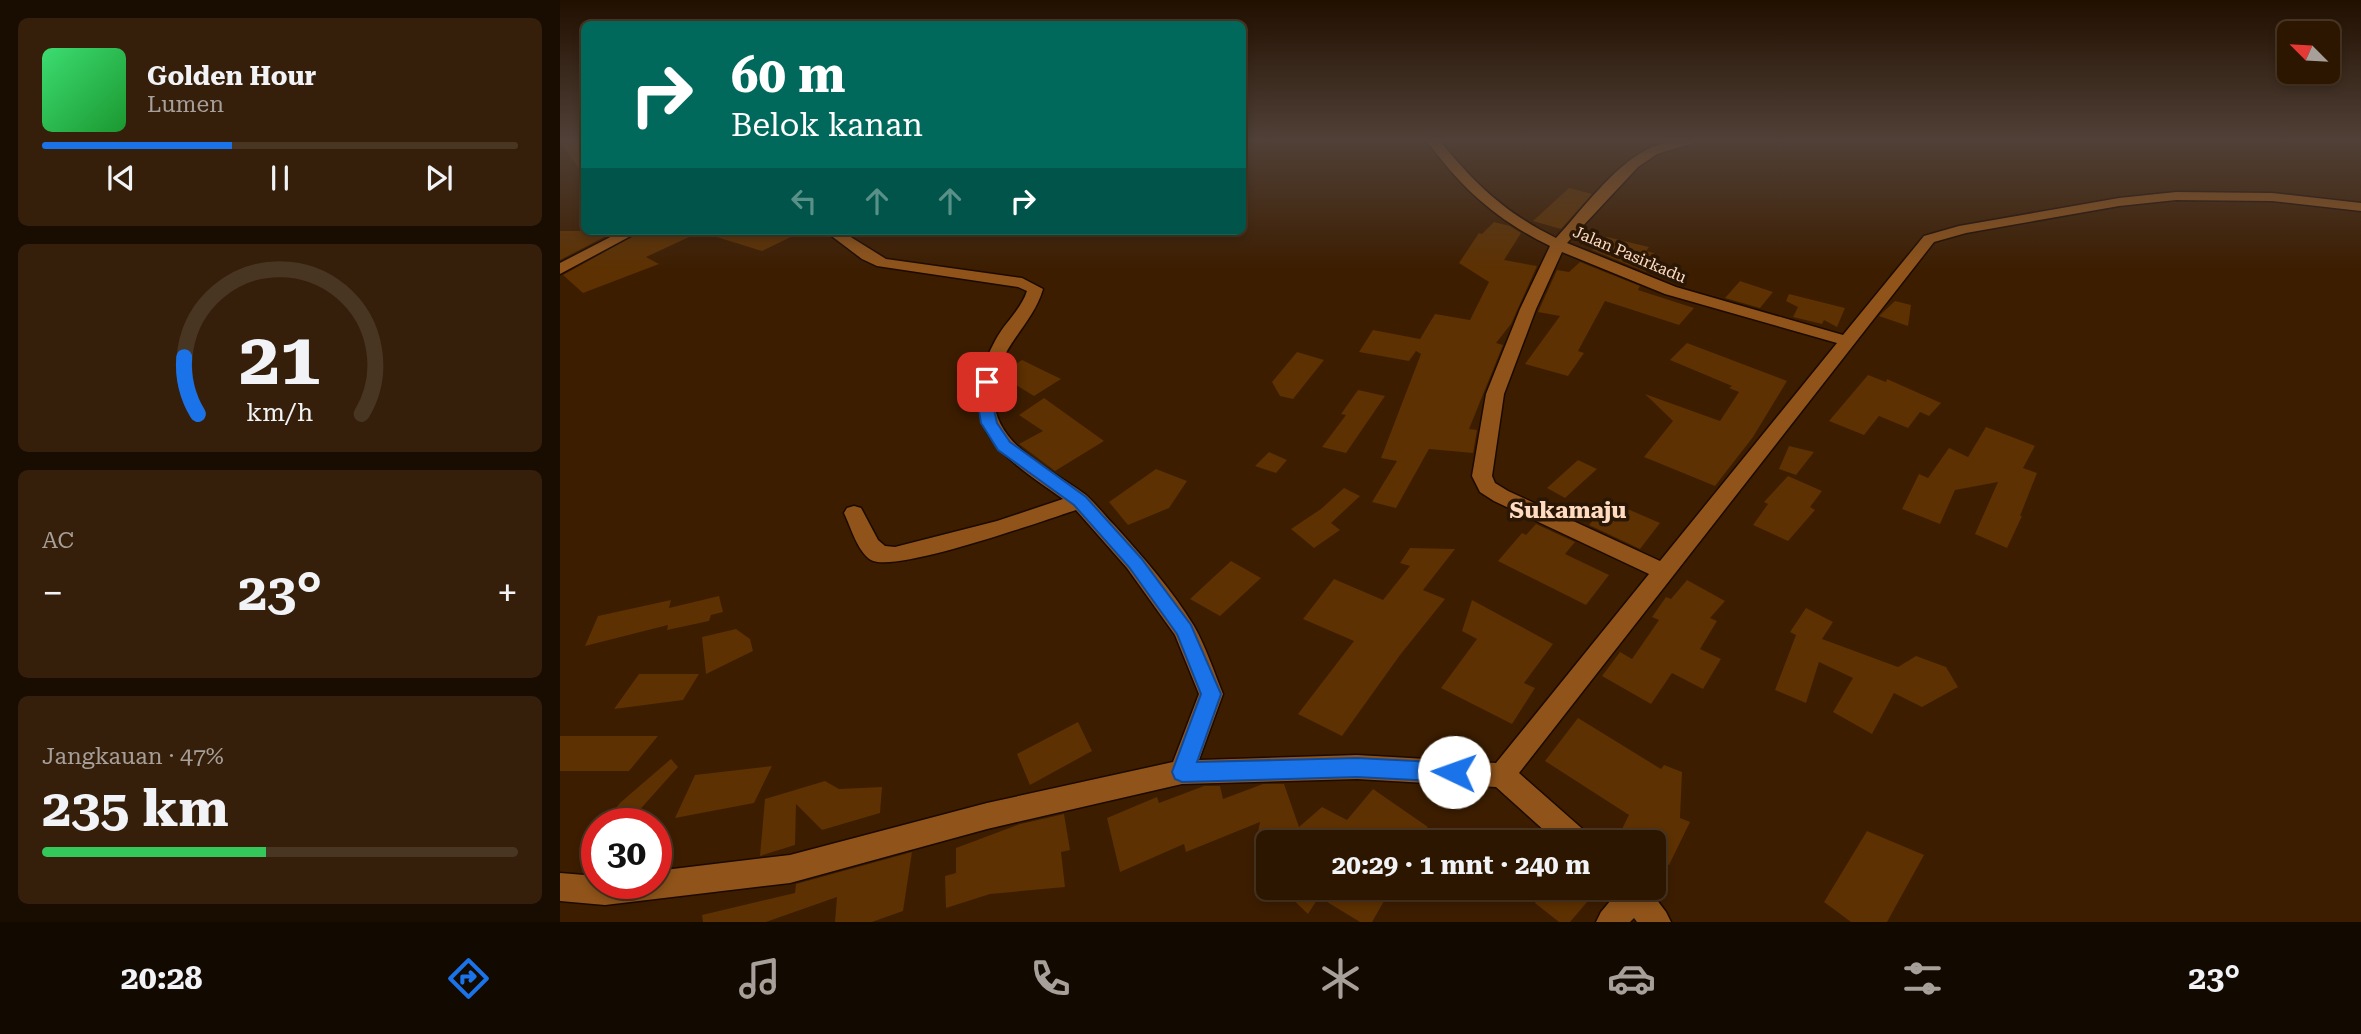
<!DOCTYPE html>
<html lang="id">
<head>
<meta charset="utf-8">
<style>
  :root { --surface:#2d1600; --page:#351f0a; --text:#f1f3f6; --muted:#a79f99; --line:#483522; --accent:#1a73e8 }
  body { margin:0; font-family:"Roboto Serif",serif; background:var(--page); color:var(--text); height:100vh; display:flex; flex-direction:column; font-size:26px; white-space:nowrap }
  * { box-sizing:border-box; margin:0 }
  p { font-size:23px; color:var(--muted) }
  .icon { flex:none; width:38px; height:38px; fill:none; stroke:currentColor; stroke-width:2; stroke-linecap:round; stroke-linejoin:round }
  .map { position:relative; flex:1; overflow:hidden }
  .sheet { display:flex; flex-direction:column; gap:18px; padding:18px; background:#190c00; width:560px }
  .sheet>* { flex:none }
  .banner { position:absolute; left:21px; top:21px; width:665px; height:214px; border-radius:10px; box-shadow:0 4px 10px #0003,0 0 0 2px var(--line); background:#00695c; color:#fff; overflow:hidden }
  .needle { width:46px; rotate:294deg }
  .fabs { position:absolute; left:1717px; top:21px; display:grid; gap:14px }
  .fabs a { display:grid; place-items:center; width:63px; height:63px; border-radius:10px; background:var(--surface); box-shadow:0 4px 10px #0003,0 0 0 2px var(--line); font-size:35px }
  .speed { position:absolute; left:21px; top:808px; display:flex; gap:14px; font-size:35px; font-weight:700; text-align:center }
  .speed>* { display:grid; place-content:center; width:91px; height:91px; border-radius:50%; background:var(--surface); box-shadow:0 4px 10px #0003,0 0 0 2px var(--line); line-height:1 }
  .speed .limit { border:10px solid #d22; background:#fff; color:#111 }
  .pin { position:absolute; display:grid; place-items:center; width:60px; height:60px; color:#fff; margin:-30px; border-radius:14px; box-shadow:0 4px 10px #0006 }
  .me { position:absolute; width:77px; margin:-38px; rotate:273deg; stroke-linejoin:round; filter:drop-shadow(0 0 5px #0008) }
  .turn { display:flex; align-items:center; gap:24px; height:147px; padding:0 35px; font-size:32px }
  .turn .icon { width:91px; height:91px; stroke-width:2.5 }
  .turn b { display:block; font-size:49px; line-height:60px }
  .lanes { display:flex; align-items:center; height:66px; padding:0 35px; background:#0003; justify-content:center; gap:35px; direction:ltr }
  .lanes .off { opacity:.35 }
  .big { font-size:52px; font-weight:700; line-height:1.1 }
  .sheet .tile { flex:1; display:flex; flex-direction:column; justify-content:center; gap:10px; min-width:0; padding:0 24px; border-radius:10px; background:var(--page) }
  .sheet .dial { align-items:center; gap:0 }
  .dial svg { height:182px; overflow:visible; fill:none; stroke:var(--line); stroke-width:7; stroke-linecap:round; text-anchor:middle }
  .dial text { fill:var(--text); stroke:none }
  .song { display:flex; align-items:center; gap:21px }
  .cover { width:84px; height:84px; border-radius:10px; background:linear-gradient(135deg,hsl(140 70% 55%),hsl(130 70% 35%)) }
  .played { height:7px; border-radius:4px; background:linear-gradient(90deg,var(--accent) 40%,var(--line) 40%) }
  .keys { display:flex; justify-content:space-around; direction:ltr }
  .heat { display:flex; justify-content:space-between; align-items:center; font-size:38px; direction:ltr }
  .charge { height:10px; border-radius:5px; background:linear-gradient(90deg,#34c759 47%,var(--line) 0) }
  .trip { position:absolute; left:696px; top:830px; width:410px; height:70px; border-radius:10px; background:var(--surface); box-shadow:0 4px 10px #0003,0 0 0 2px var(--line); font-weight:700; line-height:70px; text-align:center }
  .dock { display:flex; height:112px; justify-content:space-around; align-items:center; background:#120900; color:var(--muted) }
  .dock .icon { width:49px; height:49px }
  .dock .on { color:var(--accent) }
  .dock b { font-size:32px; color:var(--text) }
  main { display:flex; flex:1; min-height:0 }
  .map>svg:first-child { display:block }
</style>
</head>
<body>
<main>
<section class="sheet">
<div class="tile">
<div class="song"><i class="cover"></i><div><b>Golden Hour</b><p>Lumen</p></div></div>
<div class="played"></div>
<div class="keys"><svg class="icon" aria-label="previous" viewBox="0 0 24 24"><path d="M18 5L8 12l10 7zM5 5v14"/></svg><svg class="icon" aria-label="pause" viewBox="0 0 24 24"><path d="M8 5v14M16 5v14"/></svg><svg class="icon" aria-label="next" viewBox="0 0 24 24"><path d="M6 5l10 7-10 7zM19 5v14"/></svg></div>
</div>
<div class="tile dial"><svg viewBox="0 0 100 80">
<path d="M14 69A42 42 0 1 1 86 69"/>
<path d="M14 69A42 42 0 0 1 8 44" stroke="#1a73e8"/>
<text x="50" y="56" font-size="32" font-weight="700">21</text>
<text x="50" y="72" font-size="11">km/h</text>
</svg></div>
<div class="tile"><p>AC</p>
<div class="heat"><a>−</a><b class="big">23°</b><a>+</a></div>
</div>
<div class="tile"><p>Jangkauan · 47%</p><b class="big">235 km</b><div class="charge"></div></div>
</section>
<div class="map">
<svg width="1801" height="922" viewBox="0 0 1801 922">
  <rect width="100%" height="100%" fill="#3c1d00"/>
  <path fill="#5d3101" d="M0,141h24v34l-24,-33z
    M1009,188l23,6 -31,35 -28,-8z
    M934,222l16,4 11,7 -17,27 33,6 -26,58 -15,19 7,2 -34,84 8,1 -4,23 -44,-4 -33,59 -24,-6 25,-41 -16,-3 40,-104 -5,-3 -7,10 -50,-9 14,-22 47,9 15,-25 35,6 19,-38 -30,-19 20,-30 3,1z
    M0,231h56l-56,29z
    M82,231h60l-56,26 13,7 -76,29 -20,-18z
    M151,231h92l-41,20 -52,-16z
    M1047,237l42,10 -3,4 8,2 -8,19 -54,-22z
    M1020,262l60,24 -2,4 56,18 -15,17 -74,-24 -27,50 6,2 -16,23 -43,-12 35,-48 -22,-4 19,-42 12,2z
    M1180,281l33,11 -13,16 -35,-10z
    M1229,294l56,14 -8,19 -13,-7 -2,4 -29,-7 5,-10 -12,-6z
    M1335,301l16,4 -3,21 -29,-10z
    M1127,343l100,38 -34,56 -38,49 -71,-29 29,-36 -28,-27 75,27 19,-29 -10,-4 3,-2 -62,-26z
    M737,352l27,8 -31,39 -13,-3 -8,-14z
    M462,360l39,19 -27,17 -34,-21z
    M1308,375l18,7 1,-3 54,24 -12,13 -9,-4 -12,16 -29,-12 -15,19 -35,-14z
    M798,390l27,6 -39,57 -24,-6 24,-32 -5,-1z
    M484,398l60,43 -49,30 -36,-27 24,-13 -24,-16z
    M1426,427l49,19 -12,22 14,5 -17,43h2l-15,32 -32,-14 23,-52 -43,8 -15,34 -38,-15 17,-35 9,4 21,-30 19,9z
    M1229,446l25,6 -18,23 -17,-6z
    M709,452l18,8 -11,13 -21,-7z
    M1018,460l19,9 -32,29 -18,-10z
    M596,469l31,12 -18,27 -41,17 -19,-23z
    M1228,476l34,15 -12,16 5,3 -27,31 -35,-16 15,-21 -4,-2z
    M784,488l16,8 -29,27 9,7 -26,18 -23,-19 30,-20z
    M1049,501l51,22 -20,26 -51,-24z
    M976,524l39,18 -10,12 44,21 -23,30 -88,-44 24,-28 4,2z
    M850,548l45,1 -32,41 22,9 -45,56 -58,81 -44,-22 56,-73 -51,-22 31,-40 49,21 27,-34 -10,-3z
    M671,561l30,17 -41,38 -30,-17z
    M1127,580l38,21 -15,17 7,3 -17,28 21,10 -18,30 -31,-16 -21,31 -49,-28 18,-24 12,7 27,-39 -7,-3 14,-20 5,2z
    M159,596l4,16 -12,3 -2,6 -42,9 1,-5 -83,21 13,-30 73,-16 -2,8z
    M912,600l81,44 -29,39 11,5 -23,36 -71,-36 36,-49 -15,-8z
    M1246,608l27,14 -11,17 76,28 18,-11 30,11 12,20 -36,20 -28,-14 -22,41 -39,-22 20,-34 -34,-16 -13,41 -31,-13 21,-55 -6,-3z
    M176,629l14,10 3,12 -47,23 -4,-37z
    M79,674h60l-16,26 -69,9z
    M1018,718l83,51 3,-4 18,7 -2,46 10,4 -21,43 -15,-9v-14h-24l-11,-7 10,-20 -84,-54z
    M518,722l14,29 -62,34 -13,-31z
    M0,736h98l-29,35h-69z
    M111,759l7,8 -51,57h-25l19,-22z
    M212,766l-18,37 -79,15 20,-43z
    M265,781l14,8 43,-2 -2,26 -58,17 -26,-26 -1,41 -35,11 5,-57z
    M703,784h21l15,43 23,-20 25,13 26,-31 55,38 -12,15h-160l4,-20 -74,30 -2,-8 -64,28 -13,-54 50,-21 2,6 45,-17h16l3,13z
    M504,814l6,36 -9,2 4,35 -75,7 -44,14 -1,-32 11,-3v-25l64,-24z
    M1307,831l57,24 -37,67h-36l-27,-20z
    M352,852l-9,59 -31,11h-37l2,-25 -71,25h-63l-1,-7 93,-22 1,-9z
    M720,887h112l-20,35h-12l-41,-25 -11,17z
    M982,887h58l-30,35h-11l-24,-19z"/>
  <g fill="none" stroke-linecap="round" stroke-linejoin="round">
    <g stroke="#1c0a00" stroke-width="3">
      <path id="street" d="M867,141h13c35,43 65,72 116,97 26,-28 57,-71 90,-88 16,-9 37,-9 54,-9l-43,13 -19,13 -71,76 109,44 167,48 81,-99 35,-10 160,-28 57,-6 96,1 89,10v8l-89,-10 -96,-1 -57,6 -153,27 -32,9 -415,531 68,60 4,9h-34l-61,-55 -139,-8 -175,5 -195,45 -197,54 -185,22 -45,-4v-28l37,3v8h59v-13l134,-16 197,-52 186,-41 26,-68 -24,-59 -48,-67 -51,-58c-31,10 -181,64 -205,50 -14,-9 -20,-33 -27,-47l3,-5 7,-2 7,2 17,32 7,6 10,1 102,-26 66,-22c-63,-44 -113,-75 -68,-158 9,-18 26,-31 32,-50l-9,-4 -141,-21 -15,-7 -37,-28h16l45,28 136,19 21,11c-11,38 -46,57 -49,104 -3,52 58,76 92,102 10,9 19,21 29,31 28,31 57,64 79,100 12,21 20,46 29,68l-24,66 158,-5 139,8 153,-189 -155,-73 -14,-9 -8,-16 14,-82 34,-85 30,-63c-53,-26 -88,-57 -123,-105zM1002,252l103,42 172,49 -177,218 -152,-70 -13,-8 -3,-7 12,-82 32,-85z
        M62,231h18l-80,43v-11z
        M1053,887h34l19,25 5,10h-34l-3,-4 -4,4h-34l5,-10 15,-18z"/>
    </g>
    <use href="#street" fill="#90541a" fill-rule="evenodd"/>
  </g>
  <linearGradient id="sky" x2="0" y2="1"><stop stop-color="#211000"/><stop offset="0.52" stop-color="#504037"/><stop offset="1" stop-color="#504037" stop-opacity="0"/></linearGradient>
  <rect width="1801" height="270" fill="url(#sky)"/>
  <path fill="#1a73e8" stroke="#114b97" stroke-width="2" d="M427,377l7,5 -1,23 4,18 13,19 76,55 55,61 50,67 30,69 -24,68 160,-4 97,5 8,3 3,6 -3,7 -8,3 -97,-5 -175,5 -7,-3 -3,-7 29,-78 -24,-60 -48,-67 -55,-62 -76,-55 -17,-27 -3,-18 2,-23z"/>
  <g text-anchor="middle" stroke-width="7" stroke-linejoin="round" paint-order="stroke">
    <g font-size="16" fill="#ffdcc1" stroke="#2b1706">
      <text transform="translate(1070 254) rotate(23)" y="6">Jalan Pasirkadu</text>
    </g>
    <g font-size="23" font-weight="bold" fill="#ffdcc1" stroke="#2b1706">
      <text x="1008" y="518">Sukamaju</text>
    </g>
  </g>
</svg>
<div class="fabs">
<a><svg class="needle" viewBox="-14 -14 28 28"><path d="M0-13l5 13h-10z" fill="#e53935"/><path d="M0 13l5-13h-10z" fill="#a79f99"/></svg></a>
</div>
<div class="speed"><div class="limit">30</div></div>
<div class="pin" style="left:427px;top:382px;background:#d93025"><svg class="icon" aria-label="arrive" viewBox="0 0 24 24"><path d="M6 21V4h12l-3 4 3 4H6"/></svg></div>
<svg class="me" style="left:894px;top:772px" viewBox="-20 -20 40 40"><circle r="19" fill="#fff"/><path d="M0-13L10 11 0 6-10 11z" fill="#1a73e8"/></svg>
<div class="trip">20:29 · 1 mnt · 240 m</div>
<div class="banner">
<div class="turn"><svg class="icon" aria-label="right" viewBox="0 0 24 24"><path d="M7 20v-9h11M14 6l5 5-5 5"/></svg><div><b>60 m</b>Belok kanan</div></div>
<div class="lanes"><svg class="icon off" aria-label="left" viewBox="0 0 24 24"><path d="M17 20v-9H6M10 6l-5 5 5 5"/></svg><svg class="icon off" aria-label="ahead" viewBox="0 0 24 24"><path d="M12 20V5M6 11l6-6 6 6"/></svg><svg class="icon off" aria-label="ahead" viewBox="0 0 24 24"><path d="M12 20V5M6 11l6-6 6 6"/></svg><svg class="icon" aria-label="right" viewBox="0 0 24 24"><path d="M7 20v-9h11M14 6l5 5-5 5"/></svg></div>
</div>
</div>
</main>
<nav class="dock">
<b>20:28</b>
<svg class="icon on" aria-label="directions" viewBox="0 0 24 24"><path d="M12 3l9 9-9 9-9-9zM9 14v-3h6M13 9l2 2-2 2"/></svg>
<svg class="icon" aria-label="music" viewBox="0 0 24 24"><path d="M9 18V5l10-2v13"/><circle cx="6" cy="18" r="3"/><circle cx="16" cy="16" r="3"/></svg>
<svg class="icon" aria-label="phone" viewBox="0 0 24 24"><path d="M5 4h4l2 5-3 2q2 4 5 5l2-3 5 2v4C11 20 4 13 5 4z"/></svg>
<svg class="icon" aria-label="climate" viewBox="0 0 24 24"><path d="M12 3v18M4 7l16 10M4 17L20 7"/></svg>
<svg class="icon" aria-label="car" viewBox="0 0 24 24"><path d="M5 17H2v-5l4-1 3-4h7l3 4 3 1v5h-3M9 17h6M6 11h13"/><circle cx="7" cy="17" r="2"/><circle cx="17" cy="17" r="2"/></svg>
<svg class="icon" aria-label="filters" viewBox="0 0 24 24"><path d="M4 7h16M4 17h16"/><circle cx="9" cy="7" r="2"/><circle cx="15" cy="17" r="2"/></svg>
<b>23°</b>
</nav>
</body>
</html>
